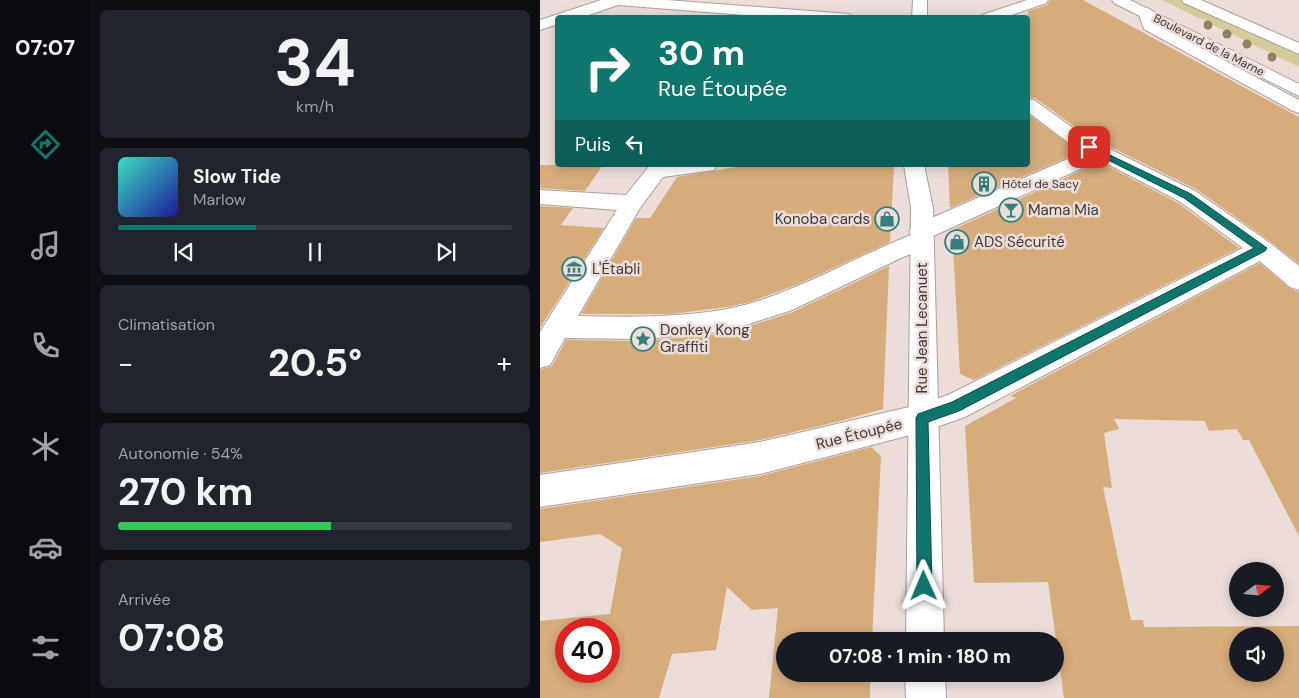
<!DOCTYPE html>
<html lang="fr">
<head>
<meta charset="utf-8">
<style>
  :root { --surface:#171b24; --page:#20242c; --text:#f1f3f6; --muted:#9ea1a6; --line:#363941; --accent:#0f766e }
  body { margin:0; font-family:"DM Sans",sans-serif; background:var(--page); color:var(--text); height:100vh; display:flex; flex-direction:column; font-size:19px; white-space:nowrap }
  * { box-sizing:border-box; margin:0 }
  p { font-size:16px; color:var(--muted) }
  .icon { flex:none; width:28px; height:28px; fill:none; stroke:currentColor; stroke-width:2; stroke-linecap:round; stroke-linejoin:round }
  .map { position:relative; flex:1; overflow:hidden }
  .panel { display:flex; flex-direction:column; gap:10px; padding:10px; background:#0d0f14; width:450px }
  .panel>* { flex:none }
  .top-card { position:absolute; left:15px; top:15px; width:475px; height:152px; border-radius:5px; box-shadow:0 2px 12px #0003; background:#0f766e; color:#fff; overflow:hidden }
  .needle { width:32px; rotate:74deg }
  .fabs { position:absolute; left:689px; top:562px; display:grid; gap:10px }
  .fabs a { display:grid; place-items:center; width:55px; height:55px; border-radius:50%; background:var(--surface); box-shadow:0 2px 12px #0003; font-size:25px }
  .speed { position:absolute; left:15px; top:618px; display:flex; gap:10px; font-size:25px; font-weight:700; text-align:center }
  .speed>* { display:grid; place-content:center; width:65px; height:65px; border-radius:50%; background:var(--surface); box-shadow:0 2px 12px #0003; line-height:1 }
  .speed .limit { border:8px solid #d22; background:#fff; color:#111 }
  .pin { position:absolute; display:grid; place-items:center; width:42px; height:42px; color:#fff; margin:-21px; border-radius:10px; box-shadow:0 2px 8px #0006 }
  .me { position:absolute; width:55px; margin:-28px; rotate:359deg; stroke-linejoin:round; filter:drop-shadow(0 0 4px #0008) }
  .turn { display:flex; align-items:center; gap:18px; height:105px; padding:0 20px; font-size:22px }
  .turn .icon { width:65px; height:65px; stroke-width:2.5 }
  .turn b { display:block; font-size:35px; line-height:42px }
  .then { display:flex; align-items:center; height:48px; padding:0 20px; background:#0003; gap:10px; font-size:19px }
  .big { font-size:38px; font-weight:700; line-height:1.1 }
  .panel .widget { flex:1; display:flex; flex-direction:column; justify-content:center; gap:8px; min-width:0; padding:0 18px; border-radius:8px; background:var(--page) }
  .panel .dial { align-items:center; gap:0 }
  .dial b { font-size:65px; line-height:1 }
  .song { display:flex; align-items:center; gap:15px }
  .cover { width:60px; height:60px; border-radius:8px; background:linear-gradient(135deg,hsl(170 70% 55%),hsl(240 70% 35%)) }
  .played { height:5px; border-radius:2px; background:linear-gradient(90deg,var(--accent) 35%,var(--line) 35%) }
  .keys { display:flex; justify-content:space-around; direction:ltr }
  .heat { display:flex; justify-content:space-between; align-items:center; font-size:28px; direction:ltr }
  .charge { height:8px; border-radius:4px; background:linear-gradient(90deg,#34c759 54%,var(--line) 0) }
  .trip { position:absolute; left:236px; top:632px; width:288px; height:50px; border-radius:25px; background:var(--surface); box-shadow:0 2px 12px #0003; font-weight:700; line-height:50px; text-align:center }
  main { display:flex; flex:1; min-height:0 }
  .menu { display:flex; flex-direction:column; width:90px; justify-content:space-around; align-items:center; background:#090b0e; color:var(--muted) }
  .menu .icon { width:35px; height:35px }
  .menu .on { color:var(--accent) }
  .menu b { font-size:22px; color:var(--text) }
  .map>svg:first-child { display:block }
</style>
</head>
<body>
<main>
<nav class="menu">
<b>07:07</b>
<svg class="icon on" aria-label="directions" viewBox="0 0 24 24"><path d="M12 3l9 9-9 9-9-9zM9 14v-3h6M13 9l2 2-2 2"/></svg>
<svg class="icon" aria-label="music" viewBox="0 0 24 24"><path d="M9 18V5l10-2v13"/><circle cx="6" cy="18" r="3"/><circle cx="16" cy="16" r="3"/></svg>
<svg class="icon" aria-label="phone" viewBox="0 0 24 24"><path d="M5 4h4l2 5-3 2q2 4 5 5l2-3 5 2v4C11 20 4 13 5 4z"/></svg>
<svg class="icon" aria-label="climate" viewBox="0 0 24 24"><path d="M12 3v18M4 7l16 10M4 17L20 7"/></svg>
<svg class="icon" aria-label="car" viewBox="0 0 24 24"><path d="M5 17H2v-5l4-1 3-4h7l3 4 3 1v5h-3M9 17h6M6 11h13"/><circle cx="7" cy="17" r="2"/><circle cx="17" cy="17" r="2"/></svg>
<svg class="icon" aria-label="filters" viewBox="0 0 24 24"><path d="M4 7h16M4 17h16"/><circle cx="9" cy="7" r="2"/><circle cx="15" cy="17" r="2"/></svg>
</nav>
<section class="panel">
<div class="widget dial"><b>34</b><p>km/h</p></div>
<div class="widget">
<div class="song"><i class="cover"></i><div><b>Slow Tide</b><p>Marlow</p></div></div>
<div class="played"></div>
<div class="keys"><svg class="icon" aria-label="previous" viewBox="0 0 24 24"><path d="M18 5L8 12l10 7zM5 5v14"/></svg><svg class="icon" aria-label="pause" viewBox="0 0 24 24"><path d="M8 5v14M16 5v14"/></svg><svg class="icon" aria-label="next" viewBox="0 0 24 24"><path d="M6 5l10 7-10 7zM19 5v14"/></svg></div>
</div>
<div class="widget"><p>Climatisation</p>
<div class="heat"><a>−</a><b class="big">20.5°</b><a>+</a></div>
</div>
<div class="widget"><p>Autonomie · 54%</p><b class="big">270 km</b><div class="charge"></div></div>
<div class="widget"><p>Arrivée</p><b class="big">07:08</b></div>
</section>
<div class="map">
<svg width="759" height="698" viewBox="0 0 759 698">
  <rect width="100%" height="100%" fill="#ecddd8"/>
  <path fill="#d3cc9b" d="M622,0h27l110,50v17z"/>
  <path fill="#d6ac7b" fill-rule="evenodd" d="M510,0h33l216,117v147l-28,-22 -75,-53 -108,-53 -53,-38 -7,-1v-86l19,-6z
    M488,114l52,38 -130,56 -2,-43h80z
    M560,162l78,41 61,45 -265,132 -14,-6 -8,-144z
    M0,165h63l-18,26 -45,-3z
    M207,165h147l-4,77 -94,43 -46,17 -23,5 -56,7h-90l55,-96h14l27,-41z
    M0,206l33,2 -12,17 43,3 -64,100z
    M720,263l29,25 10,4v244l-50,-96h-6l-6,-11 -28,2 -4,-10 -91,-2 5,10 -15,4 8,55 -9,-1 28,133h12l1,7 155,-1v72h-235l-16,-116 -74,1 -9,-157 51,-28 -6,-2zM698,636h37v38h-37z
    M349,266l-6,143 -43,12 -80,19 -220,33v-103l12,-4 14,-26 78,1 84,-8 65,-21z
    M331,447l10,9 -9,185h-87v33h85v24h-101l9,-90 -26,2 -25,-23 -11,63 -44,4 -13,44h-119v-77l70,-7 12,-66 -22,-14 -60,8v-33l220,-33zM26,629h43v42h-43z"/>
  <g fill="none" stroke-linecap="round" stroke-linejoin="round">
    <g stroke="#ac9e99" stroke-width="2">
      <path id="street" d="M61,0h65l183,14 7,4h-73l-165,-13 -38,13h-22v6l-18,6v-10z
        M487,0h21l-2,3 -43,15h-23l2,-3z
        M605,8l5,1 6,15 143,76v13l-6,-2 -149,-82 -6,-17 2,-3z
        M488,99l6,1 53,38 108,53 75,52 29,23v24l-9,-3 -30,-26 -295,156 -43,15 -162,42 -220,33v-32l220,-33 162,-38 26,-9 295,-147 -64,-47 -79,-41 -169,77 2,4 -4,6 -26,10 -111,53 -65,21 -83,8 -79,-1 -15,27 -10,3v-36l77,-122 -77,-6v-14l86,5 24,-30h67l-3,5 -51,7 -23,31 -62,108c48,1 101,2 149,-7 62,-12 125,-51 184,-74l-2,-3 4,-6 171,-74 -11,-6 -45,-34z"/>
    </g>
    <g stroke="#ac9e99" stroke-width="2">
      <path id="secondary" d="M373,0h14v18h-15z
        M642,0h19l98,43v11l-115,-51z
        M364,165h20l9,43 11,433h-38l5,-433z
        M365,674h40l1,24h-40z"/>
    </g>
    <g stroke="#ac9e99" stroke-width="2">
      <path id="primary" d="M572,0h18l169,84v12l-185,-93z"/>
    </g>
    <use href="#street" fill="#fff" fill-rule="evenodd"/>
    <use href="#secondary" fill="#fff" fill-rule="evenodd"/>
    <use href="#primary" fill="#fff" fill-rule="evenodd"/>
  </g>
  <g fill="#8d8263">
    <circle cx="668" cy="25" r="4.5"/>
    <circle cx="687" cy="34" r="4.5"/>
    <circle cx="707" cy="44" r="4.5"/>
    <circle cx="732" cy="57" r="4.5"/>
  </g>
  <path fill="#0f766e" stroke="#0a4d48" d="M549,145l102,49 76,54 -2,3 -306,160 -31,11 4,164 -2,5 -6,2 -5,-2 -2,-5 -1,-168 2,-4 34,-12 302,-154 -70,-50 -98,-49 -1,-2z"/>
  <defs>
    <g id="building-ring" transform="scale(1.25)"><circle r="9.5" fill="#ecddd8" stroke="#367f7c" stroke-width="1.5"/><path d="M-4-6H4V6H1V3H-1V6H-4ZM-2.5-4.3h1.7v1.8h-1.7ZM.8-4.3h1.7v1.8H.8ZM-2.5-1h1.7V.8h-1.7ZM.8-1h1.7V.8H.8Z" fill="#367f7c"/></g>
    <g id="bar-ring" transform="scale(1.25)"><circle r="9.5" fill="#ecddd8" stroke="#367f7c" stroke-width="1.5"/><path d="M-6-5H6L.8 .8V4.5H3.5V6h-7V4.5H-.8V.8Z" fill="#367f7c"/></g>
    <g id="shop-ring" transform="scale(1.25)"><circle r="9.5" fill="#ecddd8" stroke="#367f7c" stroke-width="1.5"/><path d="M-5-2.5h2.3a2.7 3.5 0 0 1 5.4 0H5L5.5 6h-11ZM-1.5-2.5h3a1.5 2.3 0 0 0-3 0Z" fill="#367f7c"/></g>
    <g id="museum-ring" transform="scale(1.25)"><circle r="9.5" fill="#ecddd8" stroke="#367f7c" stroke-width="1.5"/><path d="M0-6L6-3V-2H-6V-3ZM-5-1h2V3h-2ZM-1-1h2V3h-2ZM3-1h2V3H3ZM-6 4H6V6H-6Z" fill="#367f7c"/></g>
    <g id="sight-ring" transform="scale(1.25)"><circle r="9.5" fill="#ecddd8" stroke="#367f7c" stroke-width="1.5"/><path d="M0-6L1.8-2.2L6-1.7L2.9 1.2L3.7 5.4L0 3.3L-3.7 5.4L-2.9 1.2L-6-1.7L-1.8-2.2Z" fill="#367f7c"/></g>
  </defs>
  <g fill-rule="evenodd">
    <use href="#building-ring" x="444" y="184"/>
    <use href="#bar-ring" x="471" y="210"/>
    <use href="#shop-ring" x="347" y="219"/>
    <use href="#shop-ring" x="417" y="242"/>
    <use href="#museum-ring" x="34" y="269"/>
    <use href="#sight-ring" x="103" y="339"/>
  </g>
  <g text-anchor="middle" stroke-width="5" stroke-linejoin="round" paint-order="stroke">
    <g font-size="12" fill="#3e3836" stroke="#ecddd8">
      <text transform="translate(669 45) rotate(27)" y="4">Boulevard de la Marne</text>
    </g>
    <g font-size="12" fill="#3e3836" stroke="#ecddd8" text-anchor="start">
      <text x="462" y="188">Hôtel de Sacy</text>
    </g>
    <g font-size="15" fill="#3e3836" stroke="#ecddd8" text-anchor="start">
      <text x="488" y="215">Mama Mia</text>
      <text x="330" y="224" text-anchor="end">Konoba cards</text>
      <text x="434" y="247">ADS Sécurité</text>
      <text x="52" y="274">L'Établi</text>
      <text x="120" y="335">Donkey Kong<tspan x="120" dy="17">Graffiti</tspan></text>
    </g>
    <g font-size="15" fill="#3e3836" stroke="#ecddd8">
      <text transform="translate(382 328) rotate(-90)" y="5">Rue Jean Lecanuet</text>
      <text transform="translate(319 434) rotate(-14)" y="5">Rue Étoupée</text>
    </g>
  </g>
</svg>
<div class="fabs">
<a><svg class="needle" viewBox="-14 -14 28 28"><path d="M0-13l5 13h-10z" fill="#e53935"/><path d="M0 13l5-13h-10z" fill="#9ea1a6"/></svg></a>
<a><svg class="icon" aria-label="sound" viewBox="0 0 24 24"><path d="M4 9h4l5-4v14l-5-4H4zM17 9q2 3 0 6"/></svg></a>
</div>
<div class="speed"><div class="limit">40</div></div>
<div class="pin" style="left:549px;top:147px;background:#d93025"><svg class="icon" aria-label="arrive" viewBox="0 0 24 24"><path d="M6 21V4h12l-3 4 3 4H6"/></svg></div>
<svg class="me" style="left:384px;top:586px" viewBox="-20 -20 40 40"><path d="M0-17L14 15 0 8-14 15z" fill="#0f766e" stroke="#fff" stroke-width="4"/></svg>
<div class="trip">07:08 · 1 min · 180 m</div>
<div class="top-card">
<div class="turn"><svg class="icon" aria-label="right" viewBox="0 0 24 24"><path d="M7 20v-9h11M14 6l5 5-5 5"/></svg><div><b>30 m</b>Rue Étoupée</div></div>
<div class="then">Puis<svg class="icon" aria-label="left" viewBox="0 0 24 24"><path d="M17 20v-9H6M10 6l-5 5 5 5"/></svg></div>
</div>
</div>
</main>
</body>
</html>
